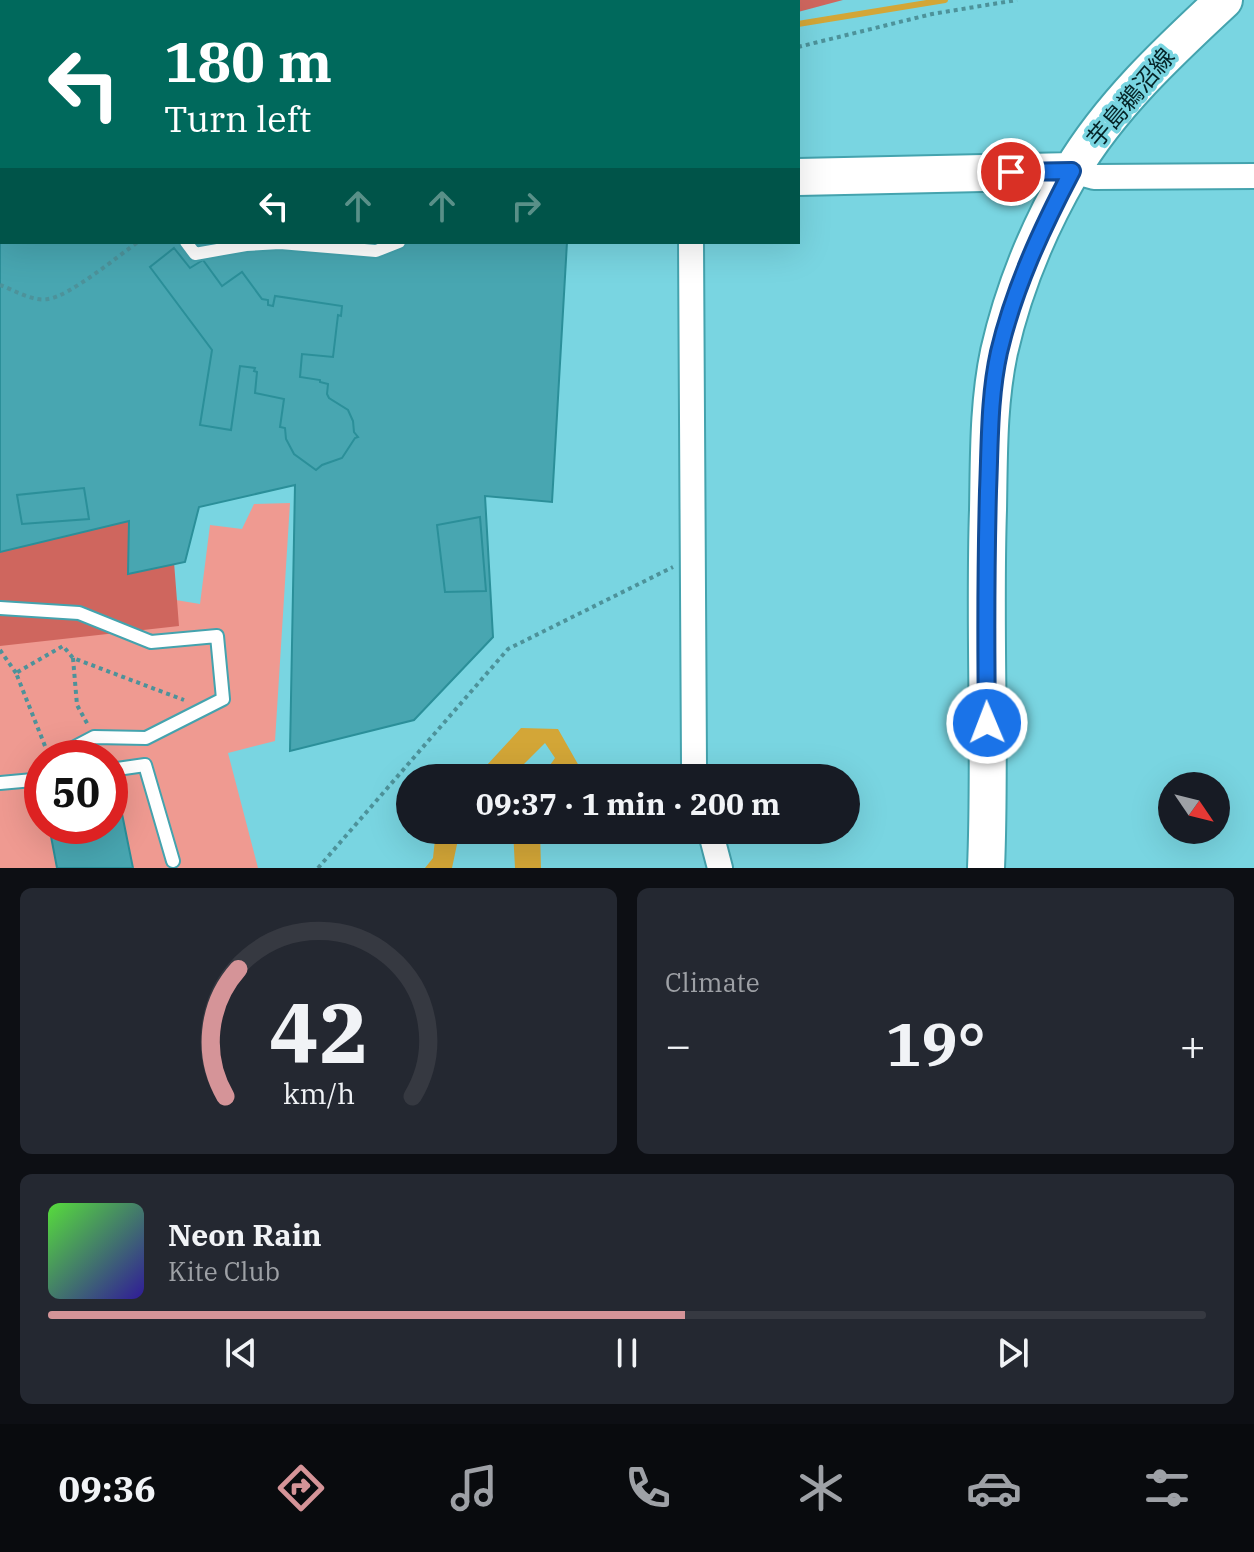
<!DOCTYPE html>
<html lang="en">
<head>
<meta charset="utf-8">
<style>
  :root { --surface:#171b24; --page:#242831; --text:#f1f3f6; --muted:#9ea1a6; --line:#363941; --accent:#d59498 }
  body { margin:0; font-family:"IBM Plex Serif","Noto Sans JP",serif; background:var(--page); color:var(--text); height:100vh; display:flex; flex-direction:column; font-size:30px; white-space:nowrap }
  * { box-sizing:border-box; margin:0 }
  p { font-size:26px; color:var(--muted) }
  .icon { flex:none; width:44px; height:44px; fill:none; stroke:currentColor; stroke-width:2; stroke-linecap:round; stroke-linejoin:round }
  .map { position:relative; height:868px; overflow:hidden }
  .details { display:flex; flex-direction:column; gap:20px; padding:20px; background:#0d0f14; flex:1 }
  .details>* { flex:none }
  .guide { position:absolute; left:0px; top:0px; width:800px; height:244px; box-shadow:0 8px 32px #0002; background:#00695c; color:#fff; overflow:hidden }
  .needle { width:52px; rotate:125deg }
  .tools { position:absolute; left:1158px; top:772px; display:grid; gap:16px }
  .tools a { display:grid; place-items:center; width:72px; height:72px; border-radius:50%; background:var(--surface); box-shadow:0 8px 32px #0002; font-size:40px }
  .speed { position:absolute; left:24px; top:740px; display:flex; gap:16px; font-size:40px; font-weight:700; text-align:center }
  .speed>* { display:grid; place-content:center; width:104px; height:104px; border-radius:50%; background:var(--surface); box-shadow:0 8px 32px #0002; line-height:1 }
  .speed .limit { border:12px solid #d22; background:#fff; color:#111 }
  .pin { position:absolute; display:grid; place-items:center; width:68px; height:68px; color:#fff; margin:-34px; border:4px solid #fff; border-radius:50%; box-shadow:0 2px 8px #0007 }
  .me { position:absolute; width:88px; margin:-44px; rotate:359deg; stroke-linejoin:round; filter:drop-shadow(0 0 6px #0008) }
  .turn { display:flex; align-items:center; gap:28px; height:168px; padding:0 32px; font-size:36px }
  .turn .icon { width:104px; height:104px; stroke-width:2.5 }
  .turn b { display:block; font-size:56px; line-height:68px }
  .lanes { display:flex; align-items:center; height:76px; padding:0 32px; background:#0003; justify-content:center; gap:40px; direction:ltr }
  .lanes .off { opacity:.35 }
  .big { font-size:60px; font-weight:800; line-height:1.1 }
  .details .widget { flex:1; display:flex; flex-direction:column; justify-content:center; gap:12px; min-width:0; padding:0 28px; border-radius:12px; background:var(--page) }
  .details .dial { align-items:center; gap:0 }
  .dial svg { height:208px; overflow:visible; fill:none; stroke:var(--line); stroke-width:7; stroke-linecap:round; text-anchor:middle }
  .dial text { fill:var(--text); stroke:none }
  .song { display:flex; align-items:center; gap:24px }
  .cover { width:96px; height:96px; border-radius:12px; background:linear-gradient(135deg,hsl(110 70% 55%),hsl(250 70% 35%)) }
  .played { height:8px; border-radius:4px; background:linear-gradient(90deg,var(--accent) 55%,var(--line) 55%) }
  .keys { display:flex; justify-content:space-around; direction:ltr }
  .heat { display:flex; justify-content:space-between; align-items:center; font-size:44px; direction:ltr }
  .details .tiles { flex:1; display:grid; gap:20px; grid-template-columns:1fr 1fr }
  .widget:last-child { grid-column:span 2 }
  .trip { position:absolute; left:396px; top:764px; width:464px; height:80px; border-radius:40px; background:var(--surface); box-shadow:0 8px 32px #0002; font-weight:800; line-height:80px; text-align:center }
  .dock { display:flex; height:128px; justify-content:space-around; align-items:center; background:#090b0e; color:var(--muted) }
  .dock .icon { width:56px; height:56px }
  .dock .current { color:var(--accent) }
  .dock b { font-size:36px; color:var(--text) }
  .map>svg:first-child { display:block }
</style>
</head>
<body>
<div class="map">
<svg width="1254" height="868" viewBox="0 0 1254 868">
  <rect width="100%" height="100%" fill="#79d5e1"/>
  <path fill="#ef9a91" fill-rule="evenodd" d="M290,503l-15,238 -47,12 30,115h-258v-297l200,33 10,-79 32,4 12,-25zM42,758h68v68h-68z"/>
  <path fill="#cf665e" d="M0,0h843l-45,12v-10h-796v240l163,205 14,179 -179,20z"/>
  <path fill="#d3a637" d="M521,728l37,1 21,37 -9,12h-29l14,-20 -10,-15 -35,35h-35z
    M436,830h24l-8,38h-27l8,-10z
    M513,830h27l1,38h-26z"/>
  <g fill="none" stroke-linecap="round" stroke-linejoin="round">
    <path stroke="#d3a637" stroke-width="6" d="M798,24l147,-24
      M0,201h2"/>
  </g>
  <path fill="#48a6b1" stroke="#2b8f99" stroke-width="2" d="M0,225h2v17h565l-15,260 -67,-6 8,141 -79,83 -124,31 5,-266 -96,22 -14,55 -57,12 1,-53 -129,31z
    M174,248l16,20 13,-8 19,26 20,-14 20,27 6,1v5l5,1 2,-10 67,10 -1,10 -3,-1 -5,42 -31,-3 -2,23 20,3v2l8,2 -1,10 2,4 19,12 5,11 1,11 4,5 -3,1 -13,20 -20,7 -6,5 -22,-16 -8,-15 -1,-11 -5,-1 4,-28 -29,-6 2,-21 -3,-1 1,-3 -15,-2 -9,64 -31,-5 12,-75 -62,-83z
    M84,488l5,31 -67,5 -5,-29z
    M480,517l6,74 -41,1 -8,-67z
    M118,794l15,74h-76l-8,-42h61v-30z"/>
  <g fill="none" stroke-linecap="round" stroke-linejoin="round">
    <g stroke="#44a3ae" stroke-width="16">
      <path id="lane" d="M186,242l9,12 51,-9 34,-2 96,8 23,-9
        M0,608l79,5 72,29 66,-6 6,63 -77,39 -52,-1 -40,21
        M110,770l35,-5 28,96
        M0,783l33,-3 9,-10"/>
    </g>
    <g stroke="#44a3ae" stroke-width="28">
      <path id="street" d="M1072,171l22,6 160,-1
        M691,242l3,524 3,12
        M710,830l10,38"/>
    </g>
    <g stroke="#44a3ae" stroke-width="40">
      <path id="secondary" d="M798,177l274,-6
        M986,868c5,-119 -2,-239 2,-358 1,-53 0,-106 11,-158 14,-62 40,-125 72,-180 39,-66 97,-120 153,-172"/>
    </g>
    <path stroke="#4d929a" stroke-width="4" stroke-dasharray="4 4" stroke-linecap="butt" d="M756,2l4,-2
      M798,47l134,-33 85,-14
      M0,285c14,5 33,17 48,14 22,-3 70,-43 90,-57
      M0,650l16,23
      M73,658l4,47 11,20
      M45,746l-29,-73 47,-27 10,12 111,42
      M318,868l190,-219 165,-82"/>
    <use href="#lane" stroke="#fff" stroke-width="12"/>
    <use href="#street" stroke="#fff" stroke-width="24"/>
    <use href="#secondary" stroke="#fff" stroke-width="36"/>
  </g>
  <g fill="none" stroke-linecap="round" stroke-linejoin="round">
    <g stroke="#114b97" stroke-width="20">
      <path id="route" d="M987,723c-1,-77 -1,-154 1,-232 2,-46 1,-94 11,-139 15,-64 43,-124 73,-181l-61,1"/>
    </g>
    <use href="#route" stroke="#1a73e8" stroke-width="14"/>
  </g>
  <g text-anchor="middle" stroke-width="7" stroke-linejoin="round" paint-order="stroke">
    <g font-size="24" fill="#052427" stroke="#79d5e1">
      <text transform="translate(1131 98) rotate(-50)" y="8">芋島鵜沼線</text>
    </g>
  </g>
</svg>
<div class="tools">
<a><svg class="needle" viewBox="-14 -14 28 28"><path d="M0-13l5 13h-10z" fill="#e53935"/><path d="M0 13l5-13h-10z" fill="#9ea1a6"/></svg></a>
</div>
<div class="speed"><div class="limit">50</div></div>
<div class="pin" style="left:1011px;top:172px;background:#d93025"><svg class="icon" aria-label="arrive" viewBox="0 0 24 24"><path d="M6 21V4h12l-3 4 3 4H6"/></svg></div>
<svg class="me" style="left:987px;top:723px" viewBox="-20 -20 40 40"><circle r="17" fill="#1a73e8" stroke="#fff" stroke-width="3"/><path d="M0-11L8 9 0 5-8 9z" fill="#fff"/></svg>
<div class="trip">09:37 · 1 min · 200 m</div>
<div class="guide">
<div class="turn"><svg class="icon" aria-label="left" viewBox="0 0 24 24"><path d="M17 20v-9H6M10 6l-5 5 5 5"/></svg><div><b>180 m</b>Turn left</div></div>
<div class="lanes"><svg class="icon" aria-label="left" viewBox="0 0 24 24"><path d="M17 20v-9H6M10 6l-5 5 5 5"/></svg><svg class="icon off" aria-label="ahead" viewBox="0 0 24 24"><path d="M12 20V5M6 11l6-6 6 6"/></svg><svg class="icon off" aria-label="ahead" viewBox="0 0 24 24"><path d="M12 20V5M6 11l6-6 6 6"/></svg><svg class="icon off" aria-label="right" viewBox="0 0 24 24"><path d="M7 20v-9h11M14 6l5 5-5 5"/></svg></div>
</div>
</div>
<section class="details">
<div class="tiles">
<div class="widget dial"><svg viewBox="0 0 100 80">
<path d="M14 69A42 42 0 1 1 86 69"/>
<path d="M14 69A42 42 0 0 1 19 20" stroke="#d59498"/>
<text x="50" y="56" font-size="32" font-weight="700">42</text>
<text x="50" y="72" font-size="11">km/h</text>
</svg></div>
<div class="widget"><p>Climate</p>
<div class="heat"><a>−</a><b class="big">19°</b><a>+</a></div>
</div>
<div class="widget">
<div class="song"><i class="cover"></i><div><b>Neon Rain</b><p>Kite Club</p></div></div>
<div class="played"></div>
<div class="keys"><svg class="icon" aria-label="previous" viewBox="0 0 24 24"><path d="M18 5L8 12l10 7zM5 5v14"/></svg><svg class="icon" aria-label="pause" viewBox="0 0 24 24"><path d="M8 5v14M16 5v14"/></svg><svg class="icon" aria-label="next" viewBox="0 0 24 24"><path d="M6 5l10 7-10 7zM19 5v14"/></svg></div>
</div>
</div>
</section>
<nav class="dock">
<b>09:36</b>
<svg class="icon current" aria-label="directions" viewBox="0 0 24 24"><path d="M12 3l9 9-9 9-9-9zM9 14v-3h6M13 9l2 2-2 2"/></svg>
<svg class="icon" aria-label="music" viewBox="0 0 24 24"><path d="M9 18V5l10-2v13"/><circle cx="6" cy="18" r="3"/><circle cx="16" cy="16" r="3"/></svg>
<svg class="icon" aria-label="phone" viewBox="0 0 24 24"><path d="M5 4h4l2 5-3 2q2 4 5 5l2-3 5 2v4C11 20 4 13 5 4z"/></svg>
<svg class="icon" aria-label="climate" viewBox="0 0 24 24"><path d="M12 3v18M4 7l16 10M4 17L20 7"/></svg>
<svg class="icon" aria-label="car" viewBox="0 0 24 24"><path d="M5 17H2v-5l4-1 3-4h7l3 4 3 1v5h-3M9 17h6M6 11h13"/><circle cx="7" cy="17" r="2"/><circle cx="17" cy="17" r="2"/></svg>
<svg class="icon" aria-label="filters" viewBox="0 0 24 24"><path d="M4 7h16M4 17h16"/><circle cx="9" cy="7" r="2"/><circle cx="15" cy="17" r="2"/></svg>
</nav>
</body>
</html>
